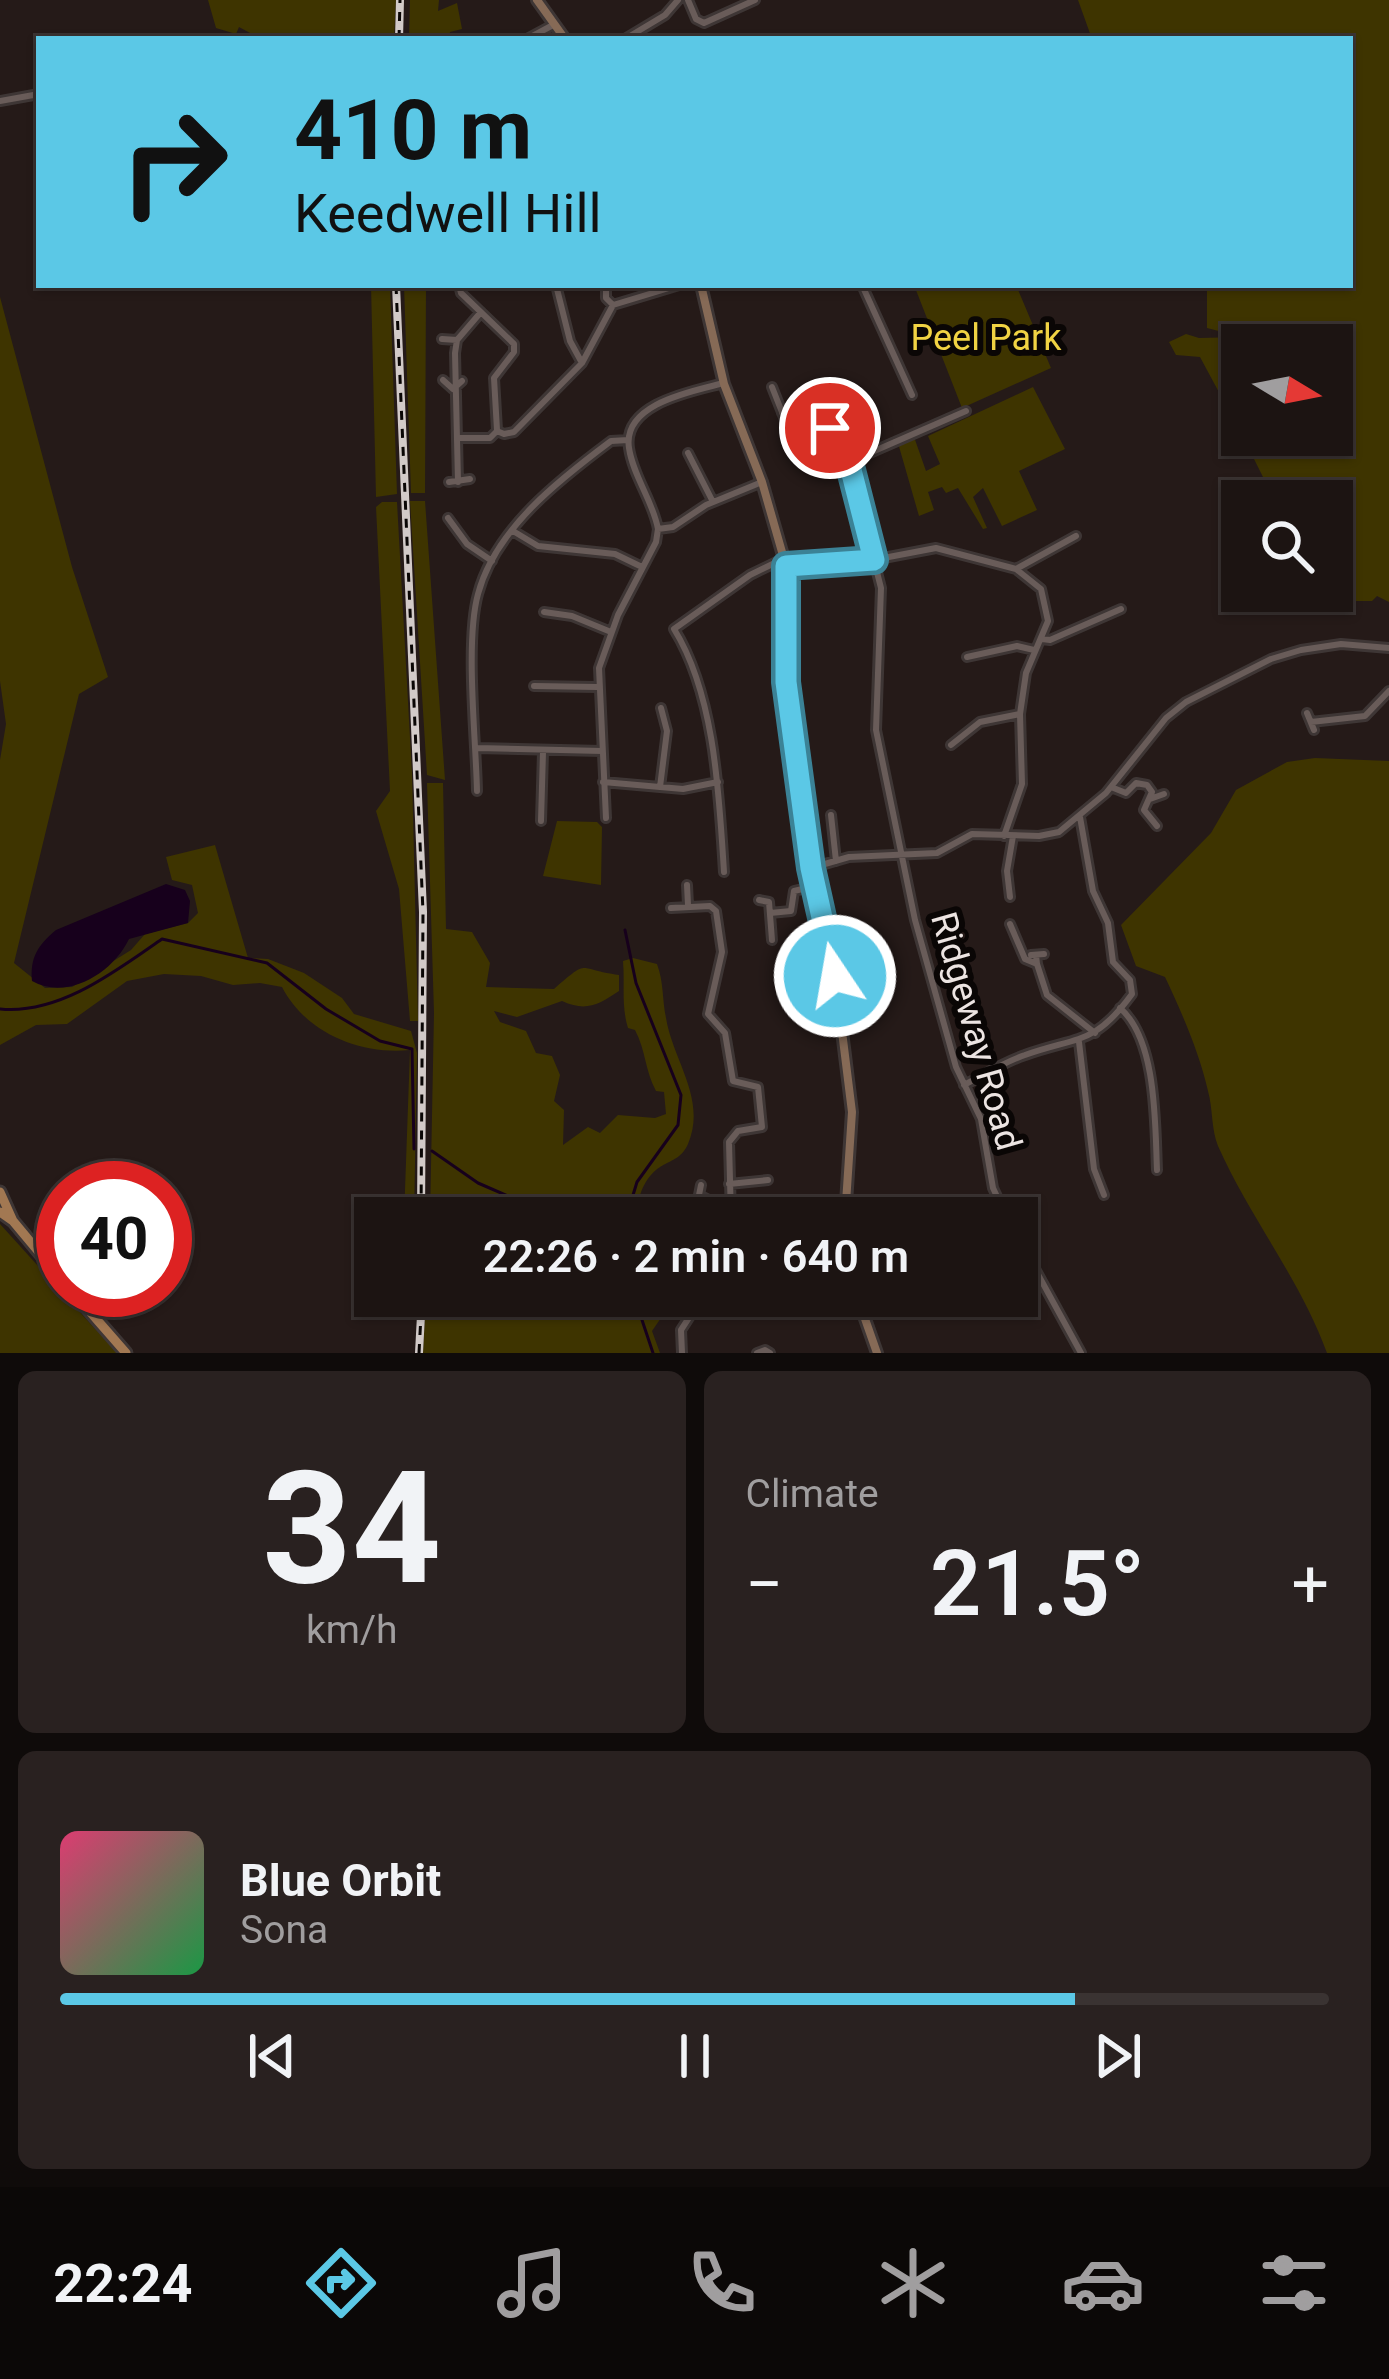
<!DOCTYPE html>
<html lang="en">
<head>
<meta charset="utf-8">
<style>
  :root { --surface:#1c1412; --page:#292120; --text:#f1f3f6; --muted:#a09e9f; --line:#3a3332; --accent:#5bc8e6 }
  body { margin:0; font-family:Roboto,sans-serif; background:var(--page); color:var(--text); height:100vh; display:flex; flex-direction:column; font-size:45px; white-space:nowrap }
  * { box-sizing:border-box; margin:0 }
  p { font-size:39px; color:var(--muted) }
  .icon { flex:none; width:66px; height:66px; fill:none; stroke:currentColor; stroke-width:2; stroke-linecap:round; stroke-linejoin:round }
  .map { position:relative; height:1353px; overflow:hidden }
  .side { display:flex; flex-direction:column; gap:18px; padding:18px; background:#0f0b0a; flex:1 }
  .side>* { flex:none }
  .banner { position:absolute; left:36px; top:36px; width:1317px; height:252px; border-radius:0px; box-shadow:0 3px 9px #0004,0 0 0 3px var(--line); background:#5bc8e6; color:#111; overflow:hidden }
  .needle { width:78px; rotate:100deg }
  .fabs { position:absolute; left:1221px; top:324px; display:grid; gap:24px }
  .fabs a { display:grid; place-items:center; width:132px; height:132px; border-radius:0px; background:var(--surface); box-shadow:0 3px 9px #0004,0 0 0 3px var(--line); font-size:60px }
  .speed { position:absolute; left:36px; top:1161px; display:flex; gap:24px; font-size:60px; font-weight:700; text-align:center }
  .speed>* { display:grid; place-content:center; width:156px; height:156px; border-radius:50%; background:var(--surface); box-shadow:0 3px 9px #0004,0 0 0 3px var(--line); line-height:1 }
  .speed .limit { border:18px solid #d22; background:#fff; color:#111 }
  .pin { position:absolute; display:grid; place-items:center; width:102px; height:102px; color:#fff; margin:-51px; border:6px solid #fff; border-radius:50%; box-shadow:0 3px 12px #0007 }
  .me { position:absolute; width:132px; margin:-66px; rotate:348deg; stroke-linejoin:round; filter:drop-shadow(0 0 9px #0008) }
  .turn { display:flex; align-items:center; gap:42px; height:252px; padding:0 60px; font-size:54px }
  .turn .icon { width:156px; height:156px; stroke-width:2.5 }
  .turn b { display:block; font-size:84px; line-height:102px }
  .big { font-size:90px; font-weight:600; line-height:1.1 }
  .side .widget { flex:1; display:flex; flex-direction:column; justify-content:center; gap:18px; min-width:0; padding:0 42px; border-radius:18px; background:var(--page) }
  .side .dial { align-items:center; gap:0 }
  .dial b { font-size:156px; line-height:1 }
  .song { display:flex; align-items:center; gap:36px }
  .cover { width:144px; height:144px; border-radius:18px; background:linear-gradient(135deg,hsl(340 70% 55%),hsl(140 70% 35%)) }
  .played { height:12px; border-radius:6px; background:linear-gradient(90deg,var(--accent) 80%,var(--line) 80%) }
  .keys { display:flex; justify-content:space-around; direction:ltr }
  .heat { display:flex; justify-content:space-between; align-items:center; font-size:66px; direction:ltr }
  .side .tiles { flex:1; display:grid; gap:18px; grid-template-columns:1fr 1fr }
  .widget:last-child { grid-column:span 2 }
  .trip { position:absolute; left:354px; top:1197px; width:684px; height:120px; border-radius:0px; background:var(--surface); box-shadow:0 3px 9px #0004,0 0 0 3px var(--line); font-weight:600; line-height:120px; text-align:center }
  .dock { display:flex; height:192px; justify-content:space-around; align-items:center; background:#0b0807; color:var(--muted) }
  .dock .icon { width:84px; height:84px }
  .dock .active { color:var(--accent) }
  .dock b { font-size:54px; color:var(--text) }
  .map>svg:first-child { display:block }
</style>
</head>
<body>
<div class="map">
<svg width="1389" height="1353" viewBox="0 0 1389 1353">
  <rect width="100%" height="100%" fill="#251a18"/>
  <path fill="#3e3400" d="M208,0h188l-2,39h-133l-22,-12 -3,7 -20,-6z
    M410,0h29l-1,11 19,-8 5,26 -12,3 -1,7h-40z
    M1078,0h311v602l-12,-6 -5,5h-56l-27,6 -7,-16h50v-90h-57l-33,-66h90v-90h-36l-16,-7 -17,7h-21v90l-42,-78 -24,-2 -7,-13 17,-8 13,4 43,-1 -35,-9v-43h143v-246h-258z
    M371,285h19l7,209 -21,3z
    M404,285h22l-1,208h-14z
    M914,285h102l35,83 -89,40z
    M0,297l72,270 36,110 -29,17 -65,269 31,25 27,-1 59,-37 14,-16 43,-11 10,-10 -6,-28 -20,-5 -6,-23 49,-12 33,113 20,1 36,14 38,25 12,16 57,17 6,22 -3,165h-10l6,-168c-50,5 -104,-17 -128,-63l-22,-4 -27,2 -32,-9 -37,-2 -37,7 -60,43 -31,1 -36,20v-285l6,-36 -6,-43z
    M1033,387l32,62 -46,22 18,39 -35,16 -19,-38 -10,9 14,31 -4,1 -25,-41 -12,5 -4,-6 -14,5 6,18 -15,6 -21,-73 15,-9 13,37 14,-7 -12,-28z
    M410,501h15l20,279 -18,-5z
    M382,502h15l15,272 6,247h-8l-11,-132 -23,-78 14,-20 -14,-284z
    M1315,758l74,3v592h-62c-27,-74 -77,-135 -109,-207 -7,-17 -5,-37 -10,-55 -9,-39 -26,-78 -43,-114l-29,-11 -15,-41 90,-92 25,-43 51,-28z
    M427,783h16l3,146 26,3 18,31 -4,24 68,2c37,-32 22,-19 65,-14v16c-21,14 -33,21 -57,10l-45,16 -23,-6 6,11 26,9 10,22 16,3 8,19 -6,26 10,9 -1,35 25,-18 12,6 18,-18 37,3 11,-4 -2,-22 -8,-1c-11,-20 -10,-40 -21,-61l-7,-2c-7,-22 -3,-44 -5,-67l10,-3 24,6c7,19 5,35 9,54 7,43 41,81 22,126 -11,25 -33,11 -48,51l11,16 -11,7h-210l4,-205z
    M557,821l40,1 5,5 -1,58 -58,-9z
    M0,1224l117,129h-117z
    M426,1296h179c19,14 33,23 55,16l3,3 -11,16 8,22h-237z"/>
  <path fill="#17001c" d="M166,884l19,6 5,11 -2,22 -59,16c-16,34 -62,62 -97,42 -2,-24 6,-36 24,-51z"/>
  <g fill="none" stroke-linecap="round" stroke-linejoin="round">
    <path stroke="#17001c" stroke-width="3" d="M625,930l11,53 45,112 -3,30 -41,57 -11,36
      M0,1009c59,6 116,-38 162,-70l105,24 59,46 54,32 32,8 2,100
      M432,1151l46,32 81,35
      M642,1320l11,33"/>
    <g stroke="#3e3635" stroke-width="12">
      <path id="street" d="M688,0l8,19 8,4 51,-23
        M198,39h27
        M527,39l26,-14
        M625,39l40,-24 13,-15
        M812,39h2
        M0,101l39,-7
        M459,285l2,8 53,51v8l-20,26 3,52
        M556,285l14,56 12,22
        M606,285v13l7,7
        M862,285l50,110
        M442,339l15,1
        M443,380l10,9 9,-8
        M772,387l21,53
        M782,413l30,-11 22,9 -4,17 19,34 32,126 -5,142 39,190 41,147 25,52 12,69 14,30
        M457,438h33l7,-7 7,3 10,-2 68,-69 31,-58 66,-20
        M688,453l25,49
        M849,462l117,-51
        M449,482l21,-3
        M458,482l-3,-129 2,-13 24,-28
        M448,518l19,26 25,17
        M658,529l15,-2 33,-22 56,-23
        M513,531l25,15 77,8 27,13
        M786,566l87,-6 63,-12 80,21 25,20 7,32 -22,52 -6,41 2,70 -18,52
        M1016,569l60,-33
        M544,612l28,4 39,16
        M1042,639l8,1 71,-31
        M967,657l50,-11 17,4
        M534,686l63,1
        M1307,713l7,17
        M1311,722l54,-6 24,-25
        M951,745l29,-23 40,-8
        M477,748l125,3
        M603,782l80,7 35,-7
        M660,787l7,-56 -6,-23
        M1111,787l15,6 10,-10 11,2 5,7 -8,18 13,16
        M477,791c-1,-51 -12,-150 1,-197 17,-65 82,-115 133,-153l17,-1
        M1150,799l14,-5
        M831,815l5,46
        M606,818l-7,-150 19,-53 38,-73 2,-13c-5,-28 -25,-53 -29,-81 -7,-45 65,-57 95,-65
        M541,821l2,-69
        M811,868l38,-11 88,-4 35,-19 67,2 20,-4 47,-39 60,-75 20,-16 85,-43 30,-9 40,-6 48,4
        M724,872c-5,-77 -9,-177 -50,-243l76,-54 35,-17
        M687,885l1,20
        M1010,897l-3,-26 6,-35
        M759,900l10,2 3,38
        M671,908l39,-2 6,5 6,41 -14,62 17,19 8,48 25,6 4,40 -24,4 -9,11 2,76
        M770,913l21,-2 3,-20 21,-5
        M1010,924l15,35 12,5 -1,-9
        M1031,955l13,-1
        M1037,964l10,31 48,38
        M1120,1008c37,32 35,116 37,162
        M1079,1042l15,127 10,26
        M964,1085c20,-10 40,-23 61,-30 53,-19 69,-9 107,-61l-2,-14 -17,-18 -5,-39 -15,-32 -13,-74
        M729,1184l39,-4
        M701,1185l-2,10 14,7h16
        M1017,1236l64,117
        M863,1311l33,-15
        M682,1353l-1,-23 22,-34
        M757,1353l8,-3 5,3"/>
    </g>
    <g stroke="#3e3635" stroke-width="14">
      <path id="secondary" d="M537,0l28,39
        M701,285l23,99 38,98 24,84v116l19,151 30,142 17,137 -7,106
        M857,1296l20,57"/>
    </g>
    <g stroke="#3e3635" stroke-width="15">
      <path id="primary" d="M0,1192l13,29
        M0,1212l13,9 50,60
        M71,1290l55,63"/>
    </g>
    <use href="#street" stroke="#695c59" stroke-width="6"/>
    <use href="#secondary" stroke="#866a56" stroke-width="8"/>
    <use href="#primary" stroke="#a27852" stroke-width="9"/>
    <g stroke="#d2cac8" stroke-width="8">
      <path id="rail" d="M399,39l1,-39
        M396,285l27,627 -2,306
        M419,1353l3,-57"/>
    </g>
    <use href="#rail" stroke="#0a0605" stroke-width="3" stroke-dasharray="9" stroke-linecap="butt"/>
  </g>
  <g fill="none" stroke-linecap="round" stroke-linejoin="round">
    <g stroke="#3b8296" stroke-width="30">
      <path id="route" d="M830,428l19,34 25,98 -88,6v116l25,186 24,108"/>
    </g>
    <use href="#route" stroke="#5bc8e6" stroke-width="21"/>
  </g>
  <g text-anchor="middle" stroke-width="12" stroke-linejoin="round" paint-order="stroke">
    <g font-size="36" fill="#f1d343" stroke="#0a0605">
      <text x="986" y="350">Peel Park</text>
    </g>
    <g font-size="36" fill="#ece4e2" stroke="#0a0605">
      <text transform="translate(977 1031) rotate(74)" y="13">Ridgeway Road</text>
    </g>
  </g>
</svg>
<div class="fabs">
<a><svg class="needle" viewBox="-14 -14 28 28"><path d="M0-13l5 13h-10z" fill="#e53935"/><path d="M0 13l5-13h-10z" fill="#a09e9f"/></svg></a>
<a><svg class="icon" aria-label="search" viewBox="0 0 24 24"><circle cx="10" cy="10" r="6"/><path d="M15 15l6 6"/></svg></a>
</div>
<div class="speed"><div class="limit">40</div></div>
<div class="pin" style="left:830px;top:428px;background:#d93025"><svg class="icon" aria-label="arrive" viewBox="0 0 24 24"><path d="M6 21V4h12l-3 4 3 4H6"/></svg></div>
<svg class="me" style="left:835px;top:976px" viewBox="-20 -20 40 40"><circle r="17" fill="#5bc8e6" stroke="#fff" stroke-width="3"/><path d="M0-11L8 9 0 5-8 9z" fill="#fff"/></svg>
<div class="trip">22:26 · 2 min · 640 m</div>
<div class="banner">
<div class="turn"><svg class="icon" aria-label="right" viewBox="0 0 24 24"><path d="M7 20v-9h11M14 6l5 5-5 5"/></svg><div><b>410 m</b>Keedwell Hill</div></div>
</div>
</div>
<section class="side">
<div class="tiles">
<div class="widget dial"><b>34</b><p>km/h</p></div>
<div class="widget"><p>Climate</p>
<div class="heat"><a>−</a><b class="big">21.5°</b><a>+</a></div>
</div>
<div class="widget">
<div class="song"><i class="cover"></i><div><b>Blue Orbit</b><p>Sona</p></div></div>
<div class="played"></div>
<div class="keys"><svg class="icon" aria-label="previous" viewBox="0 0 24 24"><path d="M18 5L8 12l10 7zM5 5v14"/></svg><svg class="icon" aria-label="pause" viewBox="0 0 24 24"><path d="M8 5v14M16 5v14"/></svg><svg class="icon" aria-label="next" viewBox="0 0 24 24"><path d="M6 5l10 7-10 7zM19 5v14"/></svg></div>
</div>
</div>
</section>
<nav class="dock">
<b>22:24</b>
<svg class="icon active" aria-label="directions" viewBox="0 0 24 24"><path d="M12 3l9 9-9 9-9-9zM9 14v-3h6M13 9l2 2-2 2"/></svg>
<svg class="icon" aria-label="music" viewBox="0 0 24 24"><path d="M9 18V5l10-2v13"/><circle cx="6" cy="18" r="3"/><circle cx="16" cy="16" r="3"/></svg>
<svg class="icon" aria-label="phone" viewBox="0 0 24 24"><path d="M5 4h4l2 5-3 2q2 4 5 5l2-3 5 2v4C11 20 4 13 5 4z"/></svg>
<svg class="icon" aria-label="climate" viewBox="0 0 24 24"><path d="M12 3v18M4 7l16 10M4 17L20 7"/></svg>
<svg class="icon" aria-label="car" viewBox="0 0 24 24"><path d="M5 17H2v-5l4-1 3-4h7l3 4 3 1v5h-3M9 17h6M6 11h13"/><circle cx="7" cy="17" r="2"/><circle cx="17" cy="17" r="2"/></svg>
<svg class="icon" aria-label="filters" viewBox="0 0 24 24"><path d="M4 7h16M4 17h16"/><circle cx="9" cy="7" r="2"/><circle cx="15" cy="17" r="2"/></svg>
</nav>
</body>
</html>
